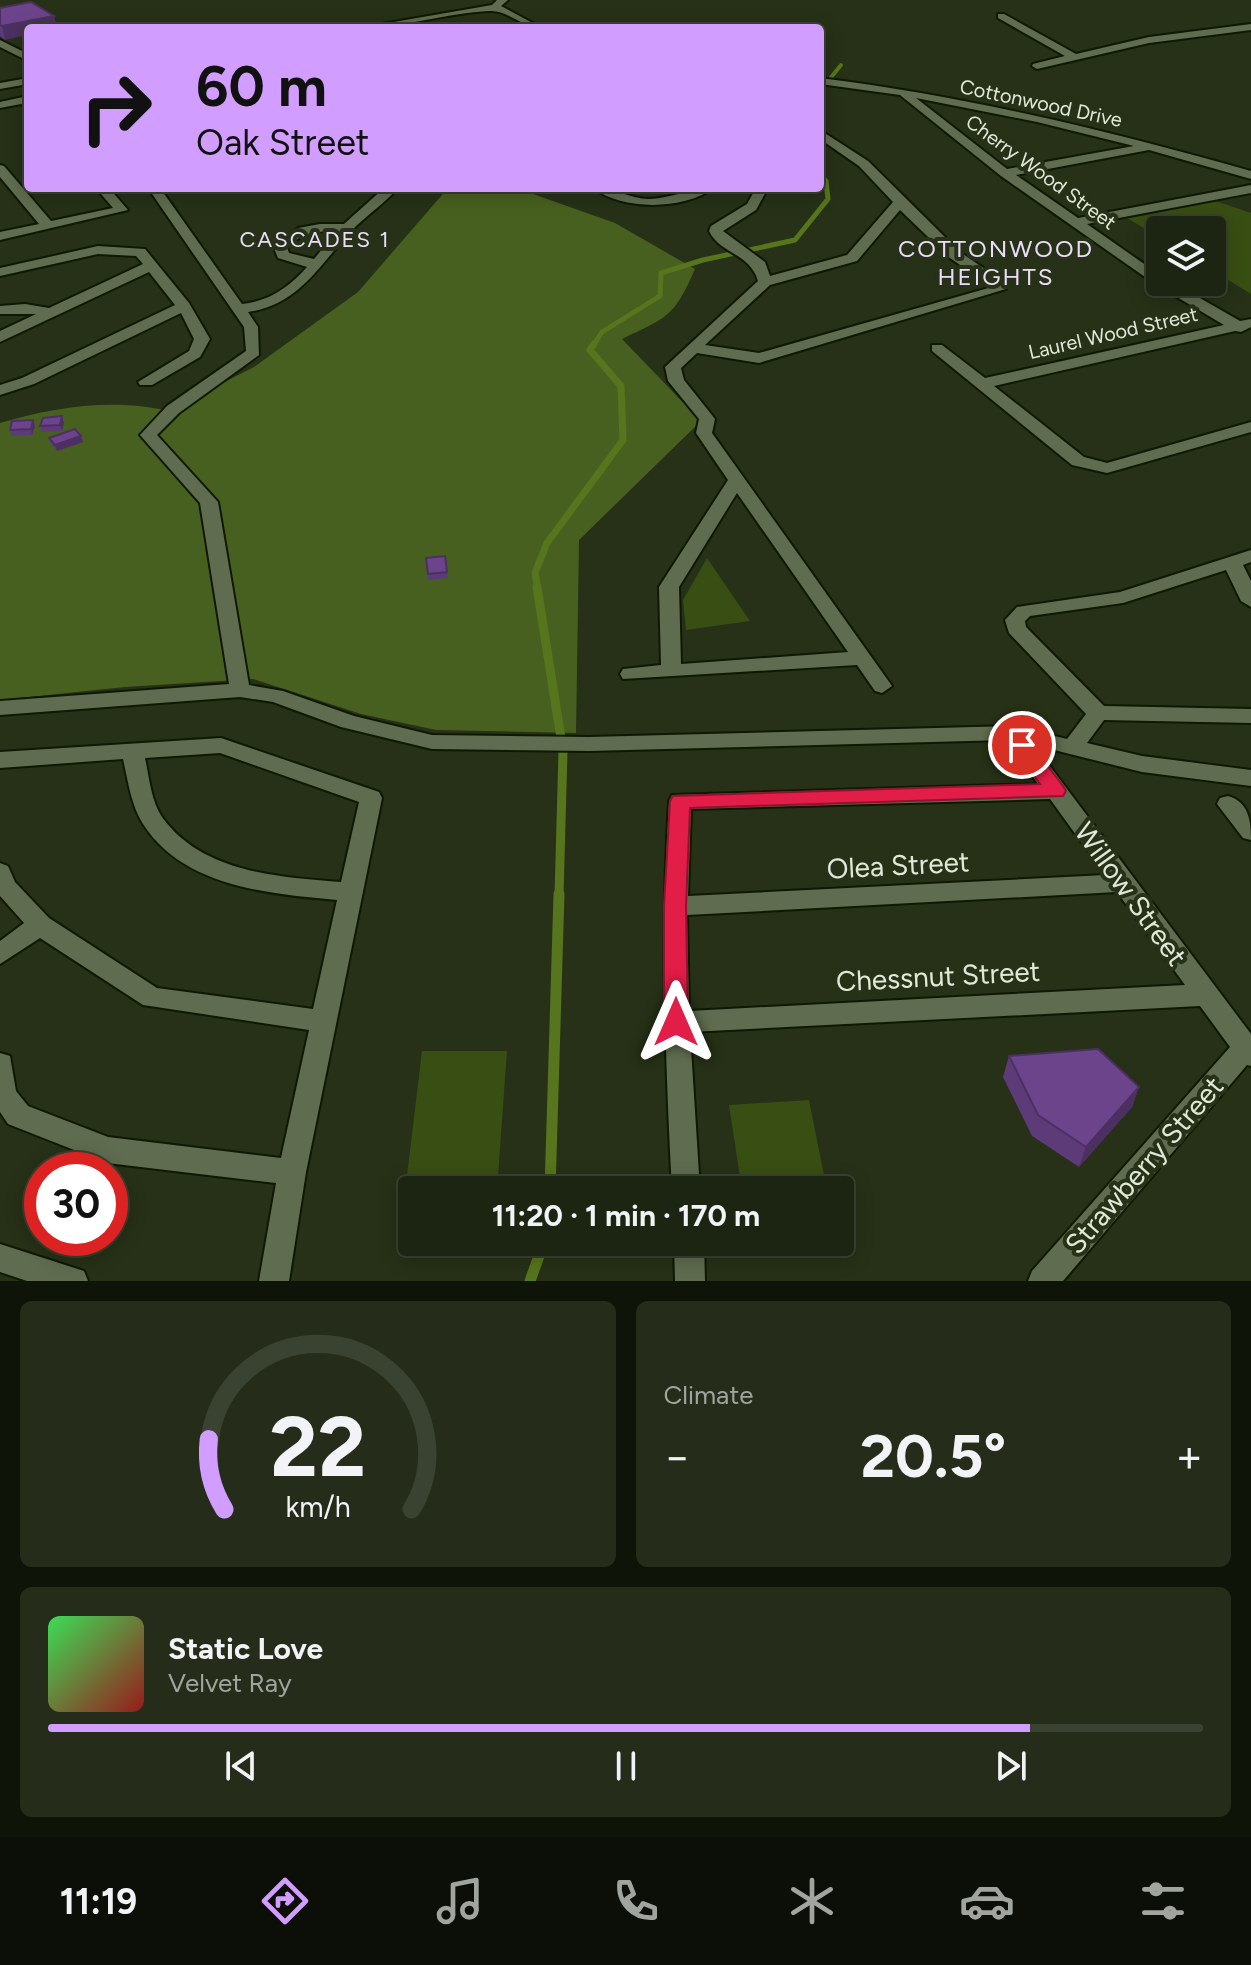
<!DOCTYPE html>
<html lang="en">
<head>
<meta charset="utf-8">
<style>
  :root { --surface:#1c2511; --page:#252d1a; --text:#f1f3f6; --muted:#a0a59f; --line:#3a4231; --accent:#d19dfe }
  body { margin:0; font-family:Figtree,sans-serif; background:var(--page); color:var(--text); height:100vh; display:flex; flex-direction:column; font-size:30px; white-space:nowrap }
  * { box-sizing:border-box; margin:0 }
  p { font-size:26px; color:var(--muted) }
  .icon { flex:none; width:44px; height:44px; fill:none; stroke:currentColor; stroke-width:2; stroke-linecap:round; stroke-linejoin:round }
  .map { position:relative; height:1281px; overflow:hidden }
  .sheet { display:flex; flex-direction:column; gap:20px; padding:20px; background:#0f1409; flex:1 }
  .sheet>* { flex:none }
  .banner { position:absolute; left:24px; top:24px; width:800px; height:168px; border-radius:8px; box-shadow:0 4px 20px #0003,0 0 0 2px var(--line); background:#d19dfe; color:#111; overflow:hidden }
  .buttons { position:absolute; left:1146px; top:216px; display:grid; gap:16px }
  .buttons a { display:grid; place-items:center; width:80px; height:80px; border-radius:8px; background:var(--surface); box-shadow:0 4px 20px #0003,0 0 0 2px var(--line); font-size:40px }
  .speed { position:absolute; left:24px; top:1152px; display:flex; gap:16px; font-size:40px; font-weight:700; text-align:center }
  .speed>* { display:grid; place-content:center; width:104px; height:104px; border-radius:50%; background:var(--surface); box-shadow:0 4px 20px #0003,0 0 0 2px var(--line); line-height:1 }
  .speed .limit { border:12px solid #d22; background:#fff; color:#111 }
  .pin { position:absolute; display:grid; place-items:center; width:68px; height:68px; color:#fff; margin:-34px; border:4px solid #fff; border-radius:50%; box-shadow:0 2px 8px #0007 }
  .me { position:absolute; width:88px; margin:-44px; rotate:0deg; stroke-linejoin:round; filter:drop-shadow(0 0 6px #0008) }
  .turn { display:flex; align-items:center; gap:28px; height:168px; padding:0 40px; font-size:36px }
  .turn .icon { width:104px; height:104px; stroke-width:2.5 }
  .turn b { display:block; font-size:56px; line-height:68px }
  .big { font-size:60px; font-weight:700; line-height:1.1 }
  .sheet .tile { flex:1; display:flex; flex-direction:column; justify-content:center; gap:12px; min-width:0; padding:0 28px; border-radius:12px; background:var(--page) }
  .sheet .dial { align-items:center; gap:0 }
  .dial svg { height:208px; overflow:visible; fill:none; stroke:var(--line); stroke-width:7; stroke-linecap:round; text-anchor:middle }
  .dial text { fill:var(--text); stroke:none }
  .song { display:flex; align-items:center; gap:24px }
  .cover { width:96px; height:96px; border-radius:12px; background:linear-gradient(135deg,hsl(130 70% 55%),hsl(0 70% 35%)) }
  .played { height:8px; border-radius:4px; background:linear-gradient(90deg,var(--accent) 85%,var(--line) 85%) }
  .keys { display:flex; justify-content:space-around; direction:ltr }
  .heat { display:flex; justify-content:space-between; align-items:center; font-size:44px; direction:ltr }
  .sheet .tiles { flex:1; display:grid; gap:20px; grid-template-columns:1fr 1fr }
  .tile:last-child { grid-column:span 2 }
  .trip { position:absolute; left:398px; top:1176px; width:456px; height:80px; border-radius:8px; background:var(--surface); box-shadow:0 4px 20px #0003,0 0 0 2px var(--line); font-weight:700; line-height:80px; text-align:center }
  .tabs { display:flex; height:128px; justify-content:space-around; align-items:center; background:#0b0f07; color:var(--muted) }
  .tabs .icon { width:56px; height:56px }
  .tabs .selected { color:var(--accent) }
  .tabs b { font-size:36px; color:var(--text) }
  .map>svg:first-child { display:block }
</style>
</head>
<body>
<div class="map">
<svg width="1251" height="1281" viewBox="0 0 1251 1281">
  <rect width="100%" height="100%" fill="#263117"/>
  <path fill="#394e12" d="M1216,201l35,12v81l-39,-24v-40h-52v8l-33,-20z
    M707,558l43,63 -64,9 -3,-30z
    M422,1051h85l-10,139h-85v10h-8z
    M809,1100l18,90h-85l-13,-85z"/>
  <path fill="#48601f" d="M448,188h68l99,35 80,46c-21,48 -27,48 -73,70l79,82 -122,119 -3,193 -140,-3 -75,-16 -108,-35 -128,8 -125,13v-277c56,-17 119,-26 177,-10l12,-13 65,-33 104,-75z"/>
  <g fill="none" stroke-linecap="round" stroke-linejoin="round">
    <path stroke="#56751c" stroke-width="4" d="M820,91l21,-26"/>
    <path stroke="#56751c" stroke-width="5" d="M593,346l9,-14 58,-36 1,-23 42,-13 92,-20 33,-41 -2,-18 -6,-6"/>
    <path stroke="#56751c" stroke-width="7" d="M538,589l-3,-16 12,-30 76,-103 -2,-54 -31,-36 4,-6"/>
    <path stroke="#56751c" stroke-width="9" d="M537,587l26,164 -4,145"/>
    <path stroke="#56751c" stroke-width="11" d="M550,1190l9,-296
      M530,1281l14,-39"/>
    <g stroke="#0f1802" stroke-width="4">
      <path id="minor" d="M497,0h11l-7,6 41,22c-19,0 -35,-18 -52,-17 -44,2 -87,17 -131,17l133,-23z
        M998,14h6l72,40 73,-17 102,-13v6l-102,13 -112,26 -5,-3 1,-2 32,-8 -67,-38z
        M0,40l28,14v7l-28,-14z
        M28,78v6l-28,5v-6z
        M820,78c147,18 289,53 431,93v8l-102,-29 -133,25 62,43 173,-33v8l-164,31 73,51v7h12l68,39 11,-2v8l-10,5 -6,-1 -241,55 90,71 23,6 144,-41v10l-144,41 -35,-8 -140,-114v-6h10l43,33 239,-53 -69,-41 -154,-108 -101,-81 -80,-11zM916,98l121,24 97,24 -127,23z
        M23,97l5,2v9l-7,-4 -21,4v-6z
        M820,130l48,31 92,91 44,30 2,7 -247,74 -62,-10 -16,15 3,12 31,39 -3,14 180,253 -10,7 -7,-2 -18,-26 -234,14 -3,-5 3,-5 38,-4 -2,-78 69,-107 -32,-47 3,-14 -31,-38 -3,-14 93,-86c-8,-28 -38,-27 -49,-50l2,-5 36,-22 9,-16h12l-12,22 -33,21 42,31 5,14 77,-21 46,-53 -34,-36 -39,-27zM900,210l50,48 42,29 -233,66 -54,-8 65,-60 87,-24zM737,493l111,159 -167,12 -2,-77z
        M0,165l4,1 47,55 62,-13 -17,-20h13l19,22 -128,30v-8l39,-8 -39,-47z
        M148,188h12l82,116c28,-3 47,-17 65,-37l-29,-9 -5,-12 25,-18 22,-4h24l40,-36h14c-13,15 -31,27 -46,42 -32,34 -53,75 -104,82l10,15 1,28 -80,58 -22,22 61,67 31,183 34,6 71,25 78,19 157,2 424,-11 54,13 19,-25 -77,-81 -4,-13 12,-13 103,-15 131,-42v12l-8,3 8,16v26l-10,-6 -15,-31 -103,33 -93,13 -5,5 1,6 78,79 147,3v14l-147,-3 -17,23 55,13 109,14v16l-109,-14 -108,-27 217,289v32l-4,-1 -184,216h-35l4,-10 198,-224 -30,-41 -510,26 10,158h-28c-7,-130 -11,-259 -3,-389l3,-6 366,-11 -31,-44 -418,11 -157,-2 -91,-22 -68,-25 -33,-5 -240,18v-14l229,-17 -29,-181 -60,-68 27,-29 79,-55 -2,-24zM337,231l-23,28 -25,-6 -2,-6c15,-14 31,-16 50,-16zM1050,799l55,76 -417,21 3,-87zM1117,892l68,93 -496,26 -2,-96z
        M593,188c22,0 41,12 57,11 22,-1 42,-11 64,-11 -30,22 -91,23 -121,0z
        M98,246l47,3 44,54 21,36 -10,18 -48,28h-12l-2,-3 51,-31 5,-12 -13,-26 -147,71 -34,11v-10l22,-7 153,-73 -26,-33 -149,70v-11l36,-17h-36v-8l25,-2 24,4 94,-44 -7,-8 -38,-2 -98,22v-8z
        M221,738l158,54 3,6 -76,374 -17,109h-30l17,-98 -169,-20 -99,-39 -8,-12v-59l10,3 6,35 12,15 80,31 173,21 28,-128 -166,-25 -103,-67 -40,26v-23l24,-18 -24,-27v-33l8,3 7,16 34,36 108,70 156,21 24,-109c-67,-6 -154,-13 -194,-76 -12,-19 -15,-43 -20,-65l-123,9v-16zM220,753l139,49 -18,80c-62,-5 -139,-9 -179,-65 -11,-16 -13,-41 -17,-59z
        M1228,796c21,6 23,25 23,44l-8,-2 -26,-34 3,-6z
        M674,1242h30l1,39h-30z
        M0,1244l84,27 4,10h-61l-27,-9z"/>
    </g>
    <use href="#minor" fill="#5f6c4f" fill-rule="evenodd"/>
  </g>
  <path fill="#5d3a78" d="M0,8l54,8 3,12h-29l-23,12 -5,-4z
    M33,420l2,6 -3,9 -20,1 -2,-6z
    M64,423l-2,8 -20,1 -2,-6z
    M81,436l2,6 -26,9 -6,-7 -2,-6z
    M445,556l3,22 -20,2 -2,-22z
    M1009,1056l130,31 -7,20 -53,60 -47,-31 -29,-59z"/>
  <path fill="#4c3061" d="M54,16l3,12h-29v7l-23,5 -3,-14z
    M62,416l2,7 -2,8 -2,-6z
    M33,420l2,6 -3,9 -1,-6z
    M81,436l2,6 -26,9 -2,-6z
    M1139,1087l-7,20 -53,60 7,-20z"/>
  <path fill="#6c448b" stroke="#4c3061" stroke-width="2" d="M31,2l23,14 -52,10 -2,-1v-17z
    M62,416l-2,9 -20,1 3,-8z
    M33,420l-2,9 -21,1 2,-9z
    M75,429l6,7 -26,9 -6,-7z
    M445,556l2,16 -19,2 -2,-16z
    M1098,1049l41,38 -53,60 -48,-32 -29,-59z"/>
  <path fill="#e11d48" stroke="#92132f" stroke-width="2" d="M1022,739l7,2 34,45 3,5 -3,5 -373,12 -4,98 2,116 -4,7 -8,3 -9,-3 -3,-7v-116l6,-105 3,-5 367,-12 -28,-39z"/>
  <g text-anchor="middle" stroke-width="8" stroke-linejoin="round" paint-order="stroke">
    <g font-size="20" fill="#e0e8d8" stroke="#263117">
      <text transform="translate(1041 103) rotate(12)" y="7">Cottonwood Drive</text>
      <text transform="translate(1041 172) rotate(36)" y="7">Cherry Wood Street</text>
      <text transform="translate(1113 333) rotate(-13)" y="7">Laurel Wood Street</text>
    </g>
    <g font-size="22" letter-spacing="2" fill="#ebddf9" stroke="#263117">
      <text x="315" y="247">CASCADES 1</text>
    </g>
    <g font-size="24" letter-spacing="2" fill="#ebddf9" stroke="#263117">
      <text x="996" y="257">COTTONWOOD<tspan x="996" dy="28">HEIGHTS</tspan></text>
    </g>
    <g font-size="28" fill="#e0e8d8" stroke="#263117">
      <text transform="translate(898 865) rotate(-3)" y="10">Olea Street</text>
      <text transform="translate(1131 894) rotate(54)" y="10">Willow Street</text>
      <text transform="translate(938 976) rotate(-3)" y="10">Chessnut Street</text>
      <text transform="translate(1144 1165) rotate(-49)" y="10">Strawberry Street</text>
    </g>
  </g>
</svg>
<div class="buttons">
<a><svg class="icon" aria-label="layers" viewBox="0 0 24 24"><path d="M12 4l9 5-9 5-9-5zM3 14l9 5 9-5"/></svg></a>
</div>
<div class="speed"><div class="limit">30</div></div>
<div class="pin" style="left:1022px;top:745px;background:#d93025"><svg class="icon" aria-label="arrive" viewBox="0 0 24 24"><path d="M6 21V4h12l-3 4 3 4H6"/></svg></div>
<svg class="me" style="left:676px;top:1022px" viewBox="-20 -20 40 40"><path d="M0-17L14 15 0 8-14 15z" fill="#e11d48" stroke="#fff" stroke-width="4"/></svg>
<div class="trip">11:20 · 1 min · 170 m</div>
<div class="banner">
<div class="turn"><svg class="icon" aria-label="right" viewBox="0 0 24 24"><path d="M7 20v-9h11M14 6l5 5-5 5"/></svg><div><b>60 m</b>Oak Street</div></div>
</div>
</div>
<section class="sheet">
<div class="tiles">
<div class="tile dial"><svg viewBox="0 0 100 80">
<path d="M14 69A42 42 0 1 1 86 69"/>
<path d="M14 69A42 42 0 0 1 8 42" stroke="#d19dfe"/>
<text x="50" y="56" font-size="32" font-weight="700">22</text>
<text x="50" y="72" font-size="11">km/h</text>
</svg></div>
<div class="tile"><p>Climate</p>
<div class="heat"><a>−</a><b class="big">20.5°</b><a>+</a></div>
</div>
<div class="tile">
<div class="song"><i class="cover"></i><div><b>Static Love</b><p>Velvet Ray</p></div></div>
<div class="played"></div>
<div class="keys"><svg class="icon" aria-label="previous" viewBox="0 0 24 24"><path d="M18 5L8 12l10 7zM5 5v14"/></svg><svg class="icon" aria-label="pause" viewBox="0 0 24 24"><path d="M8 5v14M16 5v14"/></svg><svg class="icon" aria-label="next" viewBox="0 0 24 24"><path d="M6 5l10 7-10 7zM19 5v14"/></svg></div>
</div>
</div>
</section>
<nav class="tabs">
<b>11:19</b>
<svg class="icon selected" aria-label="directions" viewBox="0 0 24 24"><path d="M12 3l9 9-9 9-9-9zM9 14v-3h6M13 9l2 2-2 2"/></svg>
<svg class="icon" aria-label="music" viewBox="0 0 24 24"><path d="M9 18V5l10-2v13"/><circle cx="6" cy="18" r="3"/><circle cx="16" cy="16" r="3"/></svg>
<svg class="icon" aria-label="phone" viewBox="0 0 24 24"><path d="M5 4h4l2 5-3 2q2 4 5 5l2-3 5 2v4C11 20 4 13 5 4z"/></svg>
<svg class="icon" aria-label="climate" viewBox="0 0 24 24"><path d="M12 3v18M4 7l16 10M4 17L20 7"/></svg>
<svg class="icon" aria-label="car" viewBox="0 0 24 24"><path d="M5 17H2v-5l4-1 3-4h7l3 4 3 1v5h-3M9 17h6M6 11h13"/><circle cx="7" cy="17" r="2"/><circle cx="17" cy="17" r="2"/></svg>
<svg class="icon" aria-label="filters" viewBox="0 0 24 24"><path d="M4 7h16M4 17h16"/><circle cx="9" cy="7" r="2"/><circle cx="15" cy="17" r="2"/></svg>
</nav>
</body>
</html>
